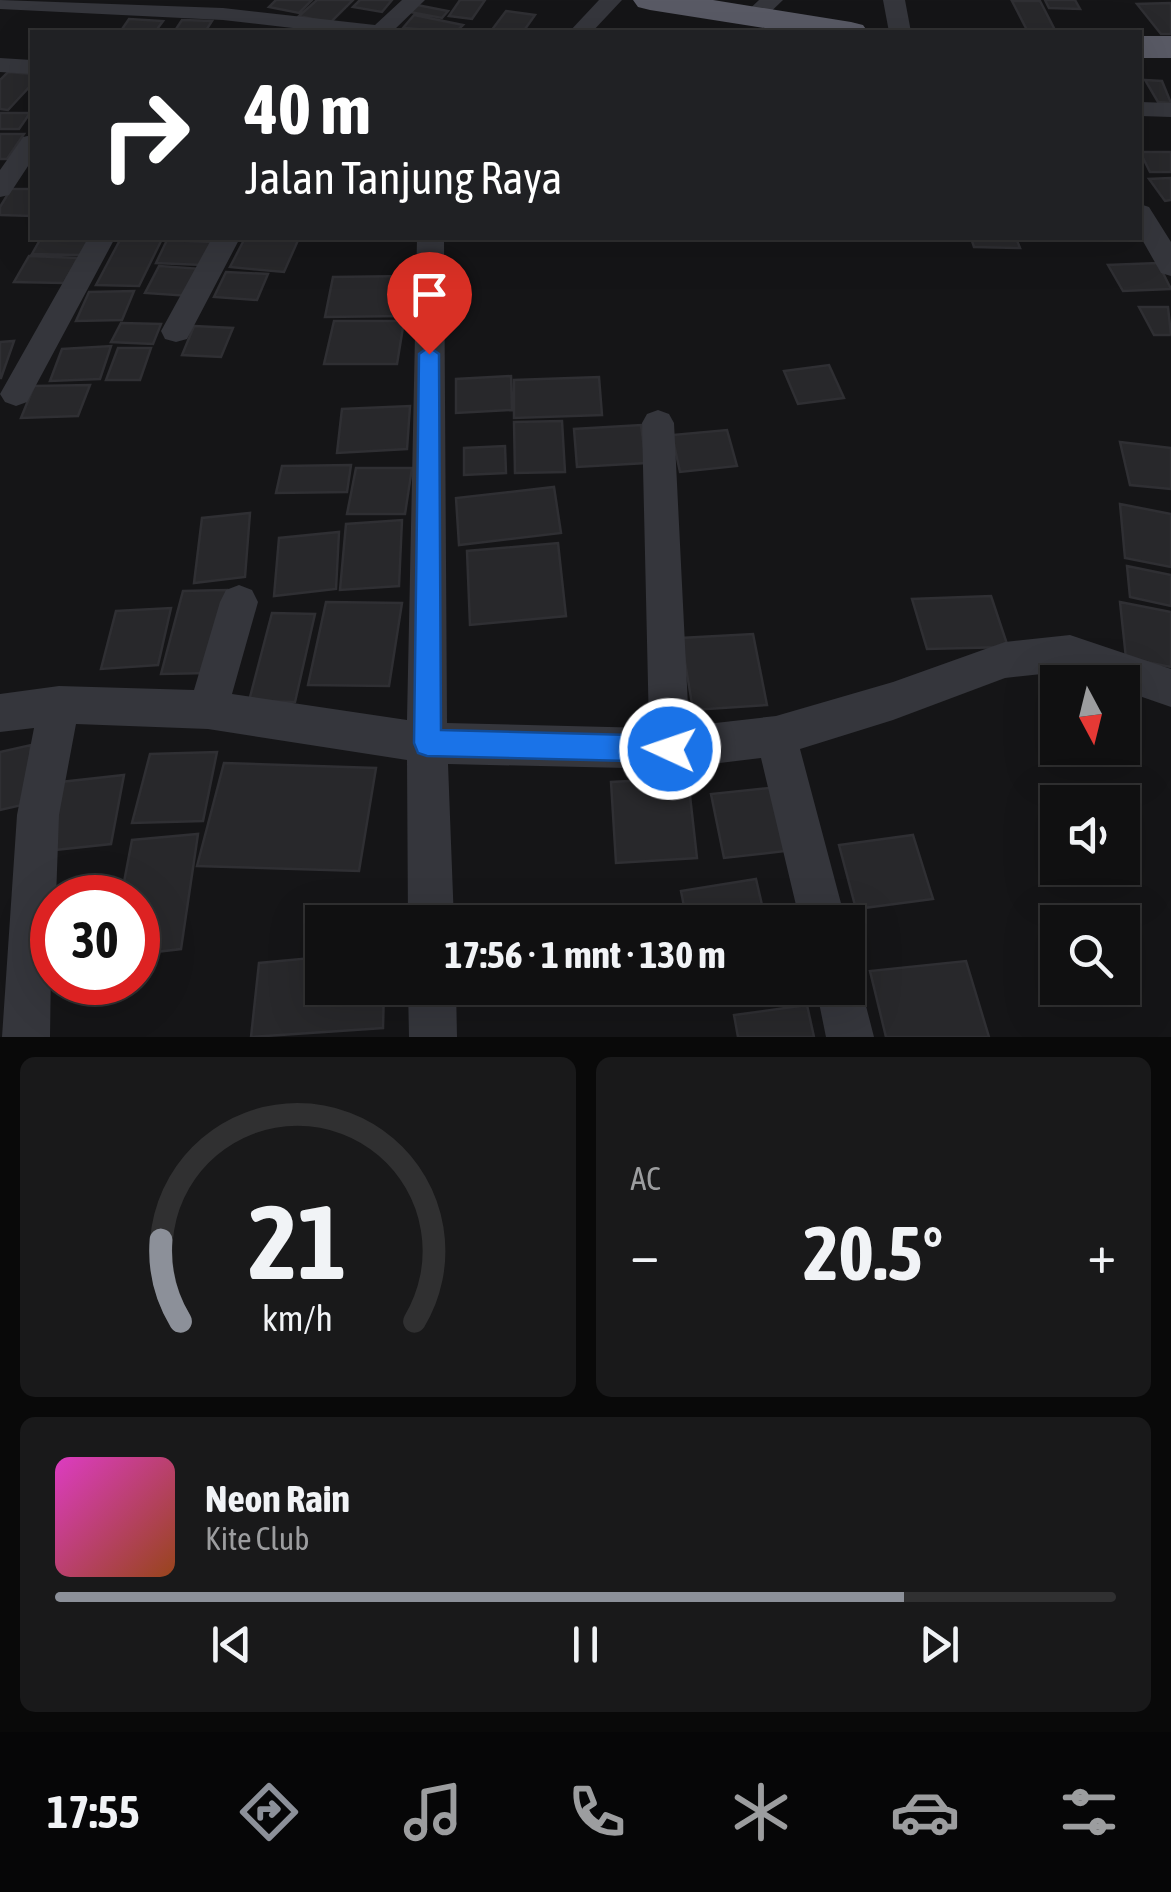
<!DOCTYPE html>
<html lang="id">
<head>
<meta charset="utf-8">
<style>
  :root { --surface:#101011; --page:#19191a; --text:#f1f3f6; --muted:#9c9d9f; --line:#303031; --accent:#8c9099 }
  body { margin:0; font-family:"Asap Condensed",sans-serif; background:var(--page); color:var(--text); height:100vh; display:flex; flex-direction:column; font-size:38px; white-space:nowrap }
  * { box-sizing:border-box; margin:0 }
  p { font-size:32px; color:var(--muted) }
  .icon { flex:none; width:55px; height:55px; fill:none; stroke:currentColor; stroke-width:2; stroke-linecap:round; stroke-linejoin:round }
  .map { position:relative; height:1037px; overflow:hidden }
  .sheet { display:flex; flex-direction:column; gap:20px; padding:20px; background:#090909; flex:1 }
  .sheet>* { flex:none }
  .top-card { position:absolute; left:30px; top:30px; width:1112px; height:210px; border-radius:0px; box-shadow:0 10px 40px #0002,0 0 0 2px var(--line); background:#202124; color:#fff; overflow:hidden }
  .needle { width:65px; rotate:173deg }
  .fabs { position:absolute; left:1040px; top:665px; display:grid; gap:20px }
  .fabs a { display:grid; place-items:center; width:100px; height:100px; border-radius:0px; background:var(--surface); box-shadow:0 10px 40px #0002,0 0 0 2px var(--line); font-size:50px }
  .speed { position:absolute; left:30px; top:875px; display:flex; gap:20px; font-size:50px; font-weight:700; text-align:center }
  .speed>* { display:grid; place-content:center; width:130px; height:130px; border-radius:50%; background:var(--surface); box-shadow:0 10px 40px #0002,0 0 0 2px var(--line); line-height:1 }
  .speed .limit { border:15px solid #d22; background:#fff; color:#111 }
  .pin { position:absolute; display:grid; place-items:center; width:85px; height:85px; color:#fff; margin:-102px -42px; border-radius:50% 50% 50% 0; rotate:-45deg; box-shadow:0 0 10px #0007 }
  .pin .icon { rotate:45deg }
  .me { position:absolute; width:110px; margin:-55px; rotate:273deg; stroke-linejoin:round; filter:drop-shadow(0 0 8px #0008) }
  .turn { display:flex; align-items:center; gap:35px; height:210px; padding:0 50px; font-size:45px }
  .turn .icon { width:130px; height:130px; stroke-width:2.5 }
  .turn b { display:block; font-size:70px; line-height:85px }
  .big { font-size:75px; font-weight:700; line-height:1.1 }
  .sheet .card { flex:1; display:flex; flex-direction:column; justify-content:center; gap:15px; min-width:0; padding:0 35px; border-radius:15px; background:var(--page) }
  .sheet .dial { align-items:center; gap:0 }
  .dial svg { height:260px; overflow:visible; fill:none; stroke:var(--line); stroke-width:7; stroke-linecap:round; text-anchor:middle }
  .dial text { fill:var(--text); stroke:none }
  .song { display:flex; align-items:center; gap:30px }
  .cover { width:120px; height:120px; border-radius:15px; background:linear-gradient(135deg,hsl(310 70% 55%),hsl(20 70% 35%)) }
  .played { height:10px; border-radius:5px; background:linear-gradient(90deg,var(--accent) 80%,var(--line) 80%) }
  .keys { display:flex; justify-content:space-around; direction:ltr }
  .heat { display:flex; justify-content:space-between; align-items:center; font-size:55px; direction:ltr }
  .sheet .tiles { flex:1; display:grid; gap:20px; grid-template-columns:1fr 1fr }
  .card:last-child { grid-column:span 2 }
  .trip { position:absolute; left:305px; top:905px; width:560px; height:100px; border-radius:0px; background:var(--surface); box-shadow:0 10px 40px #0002,0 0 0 2px var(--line); font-weight:700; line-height:100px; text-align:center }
  .dock { display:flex; height:160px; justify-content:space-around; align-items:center; background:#060607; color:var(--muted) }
  .dock .icon { width:70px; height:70px }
  .dock .on { color:var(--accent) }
  .dock b { font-size:45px; color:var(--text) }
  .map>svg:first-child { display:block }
</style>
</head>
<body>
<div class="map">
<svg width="1171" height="1037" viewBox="0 0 1171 1037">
  <rect width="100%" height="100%" fill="#151517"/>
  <path fill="#28282b" stroke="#2f2f33" stroke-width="2.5" d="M276,0h36l-13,13 -30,-6z
    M317,0h36l-23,23 -31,-7z
    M360,0h32l-10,12 -29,-5z
    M460,0h25l-13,19 -23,-3z
    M1045,0h30l5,9 -31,-1z
    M1012,1h28l16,31h-28z
    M1171,3v31h-10l-24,-30z
    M417,5l31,6 -6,7 -32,-6z
    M506,11l29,4 -12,17 -32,-1z
    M414,15l49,10 -7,7 -53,-4z
    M129,19l34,2 -8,11h-35z
    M182,20l30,1 -7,11h-31z
    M8,72l24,2v10l-24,26 -8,-1v-29z
    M1145,80l17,1 9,22 -13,-1z
    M0,113h30l-11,16h-19z
    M0,134h24l-17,25h-7z
    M1140,152h31v20h-21z
    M1171,178v22l-6,1 -16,-22z
    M11,189h21v27l-32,-1v-8z
    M41,238h50l-9,17 -50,-1z
    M121,238l41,1 -23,47 -43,-1z
    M245,238h54l-15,34 -54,-5z
    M971,238h45l4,10 -46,-1z
    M167,240l45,2 -10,23 -46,-2z
    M29,256l49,2 -14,25 -50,-1z
    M1158,263l13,26 -48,2 -15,-26z
    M159,266l44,3 -13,27 -45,-3z
    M226,272l42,2 -11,26 -43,-3z
    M408,276l-5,40 -78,1 8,-40z
    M134,291l-12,29 -46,1 13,-29z
    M1139,307h29l3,28h-17z
    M334,321h70l-7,43h-73z
    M121,323l40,1 -8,20 -42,-2z
    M194,326l39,2 -12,29 -39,-2z
    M14,341l-13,37h-1v-36z
    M111,346l-11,33 -50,2 12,-32z
    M118,348h33l-11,32h-34z
    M829,365l15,33 -46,6 -14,-33z
    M511,376l1,34 -56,3v-34z
    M599,377l3,38 -88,3v-38z
    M90,385l-12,31 -57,2 13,-32z
    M410,406l-3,43 -70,4 5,-44z
    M562,421l3,51 -50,1 -1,-51z
    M641,425l5,38 -69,4 -3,-38z
    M727,430l10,36 -57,6 -8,-37z
    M1120,442l51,6v41l-41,-4z
    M505,446l1,27 -42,2v-27z
    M351,465l-4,27 -71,1 6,-27z
    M356,468h56l-7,46h-58z
    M554,487l7,46 -102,12 -3,-47z
    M1120,504l51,10v53l-46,-9z
    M250,513l-5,64 -51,6 8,-65z
    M402,520l-3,66 -59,4 6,-66z
    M339,532l-3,57 -62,7 5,-58z
    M558,543l8,73 -96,9 -3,-74z
    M1127,566l44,9v31l-41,-9z
    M227,590l-19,83 -47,1 22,-83z
    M991,596l17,51 -81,2 -15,-50z
    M326,602l76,1 -13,83 -81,-1z
    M1120,602l51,10v55l-45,-9z
    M171,608l-13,57 -57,4 15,-58z
    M272,613l43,1 -20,88 -46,-1z
    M753,634l14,71 -74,5 -12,-72z
    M31,745l-5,59 -26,6v-58z
    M217,752l-14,69 -71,2 18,-69z
    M224,763l152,5 -17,103 -162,-5z
    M124,775l-13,69 -66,7 16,-69z
    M688,778l9,80 -81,5 -5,-81z
    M779,787l15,63 -70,8 -13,-64z
    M198,834l-17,115 -43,5v-56h-17l11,-58z
    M913,835l20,64 -77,10 -17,-64z
    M756,879l10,43h-79l-6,-31z
    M322,957v31h62l-1,40 -132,9 8,-74z
    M966,961l23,76h-103l-16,-66z
    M699,988h63l-61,9z
    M807,1005l7,32h-76l-4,-22z"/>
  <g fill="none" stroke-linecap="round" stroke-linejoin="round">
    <path fill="#35363c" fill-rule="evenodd" d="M0,0l223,8 152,17 27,-25h23l-33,32h-65l-104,-12 -223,-11z
      M599,0h23l-30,32h-23z
      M759,0h24l-24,23h-16l-3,-5z
      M883,0h22l6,32h-22z
      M0,58l32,2v14l-32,-2z
      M1140,102l31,1v14l-31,-1z
      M32,135v25l-23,35 -9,2v-27l23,-33z
      M1140,204l9,3 22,35v34l-10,-3 -21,-37z
      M88,238h27l-88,164 -11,4 -11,-4 -5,-8z
      M212,238h28l-53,101 -11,3 -11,-3 -4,-8z
      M417,238h27l3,485 202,5 -7,-305 5,-9 11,-4 11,4 5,9 15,303 87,-10 117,-34 112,-40 65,-7 101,34v38l-49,-17v-8h-19l-33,-11 -65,7 -112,42 -93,29 46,173h-46l-39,-164 -91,11 -222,-5 6,158h-46l-1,-162 -199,-31 -132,-5 -17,91 -3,83h-4l-2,139h-48l15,-222 17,-87 -34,4v-38l59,-8 135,4 26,-88 6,-12 13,-5 13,5 6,12 -26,92 175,26z
      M848,967l9,4 17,66h-48l-10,-49h32z
      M408,988h48l1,49h-48z"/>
    <path fill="#595a65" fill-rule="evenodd" d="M633,0h80l138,22 12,3 5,7h-78l-140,-22 -12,-3z
      M1140,36h31v22h-31z"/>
  </g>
  <path fill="#1a73e8" stroke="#114b97" stroke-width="2.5" d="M429,347l10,7 2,376 229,6 10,4 4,9 -4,10 -10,3 -243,-6 -9,-3 -4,-10 5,-389z"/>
</svg>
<div class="fabs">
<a><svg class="needle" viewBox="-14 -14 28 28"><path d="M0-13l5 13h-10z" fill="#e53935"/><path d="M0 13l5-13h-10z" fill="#9c9d9f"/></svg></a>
<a><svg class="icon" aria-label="sound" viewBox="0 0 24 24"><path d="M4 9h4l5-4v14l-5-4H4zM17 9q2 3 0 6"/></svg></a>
<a><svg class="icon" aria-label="search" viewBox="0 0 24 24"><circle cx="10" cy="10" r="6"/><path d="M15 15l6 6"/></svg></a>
</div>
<div class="speed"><div class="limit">30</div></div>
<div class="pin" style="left:429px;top:354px;background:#d93025"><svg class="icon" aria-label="arrive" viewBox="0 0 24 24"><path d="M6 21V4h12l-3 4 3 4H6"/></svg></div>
<svg class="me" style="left:670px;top:749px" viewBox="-20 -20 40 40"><circle r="17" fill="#1a73e8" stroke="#fff" stroke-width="3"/><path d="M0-11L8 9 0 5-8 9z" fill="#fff"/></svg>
<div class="trip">17:56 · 1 mnt · 130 m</div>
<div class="top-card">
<div class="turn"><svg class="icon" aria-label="right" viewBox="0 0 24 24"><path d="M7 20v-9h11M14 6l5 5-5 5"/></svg><div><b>40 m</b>Jalan Tanjung Raya</div></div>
</div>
</div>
<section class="sheet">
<div class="tiles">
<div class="card dial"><svg viewBox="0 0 100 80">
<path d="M14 69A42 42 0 1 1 86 69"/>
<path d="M14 69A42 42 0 0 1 8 44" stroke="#8c9099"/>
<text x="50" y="56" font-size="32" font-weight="700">21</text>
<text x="50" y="72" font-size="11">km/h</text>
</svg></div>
<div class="card"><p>AC</p>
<div class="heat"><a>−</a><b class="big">20.5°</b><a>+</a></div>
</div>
<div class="card">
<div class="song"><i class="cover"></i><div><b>Neon Rain</b><p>Kite Club</p></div></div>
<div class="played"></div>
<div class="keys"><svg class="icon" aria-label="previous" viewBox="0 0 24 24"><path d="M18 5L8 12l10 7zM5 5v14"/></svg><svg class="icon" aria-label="pause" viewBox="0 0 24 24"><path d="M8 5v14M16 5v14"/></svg><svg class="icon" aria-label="next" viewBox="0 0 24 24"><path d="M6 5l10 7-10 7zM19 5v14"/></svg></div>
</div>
</div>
</section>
<nav class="dock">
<b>17:55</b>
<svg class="icon on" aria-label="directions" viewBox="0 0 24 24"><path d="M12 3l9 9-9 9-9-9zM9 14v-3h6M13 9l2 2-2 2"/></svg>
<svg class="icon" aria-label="music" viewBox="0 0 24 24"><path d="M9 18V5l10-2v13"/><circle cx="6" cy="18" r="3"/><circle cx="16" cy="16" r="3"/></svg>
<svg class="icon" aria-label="phone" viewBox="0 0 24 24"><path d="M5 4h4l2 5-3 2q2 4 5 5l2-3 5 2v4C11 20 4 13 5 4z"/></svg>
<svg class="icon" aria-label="climate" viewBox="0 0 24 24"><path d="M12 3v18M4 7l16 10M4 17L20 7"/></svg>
<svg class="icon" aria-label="car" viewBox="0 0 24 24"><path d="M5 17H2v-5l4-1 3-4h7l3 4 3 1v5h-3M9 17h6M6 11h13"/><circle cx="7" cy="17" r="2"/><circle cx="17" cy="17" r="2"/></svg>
<svg class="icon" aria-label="filters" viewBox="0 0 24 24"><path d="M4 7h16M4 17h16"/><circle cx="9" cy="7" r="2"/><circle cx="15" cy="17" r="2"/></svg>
</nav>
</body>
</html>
